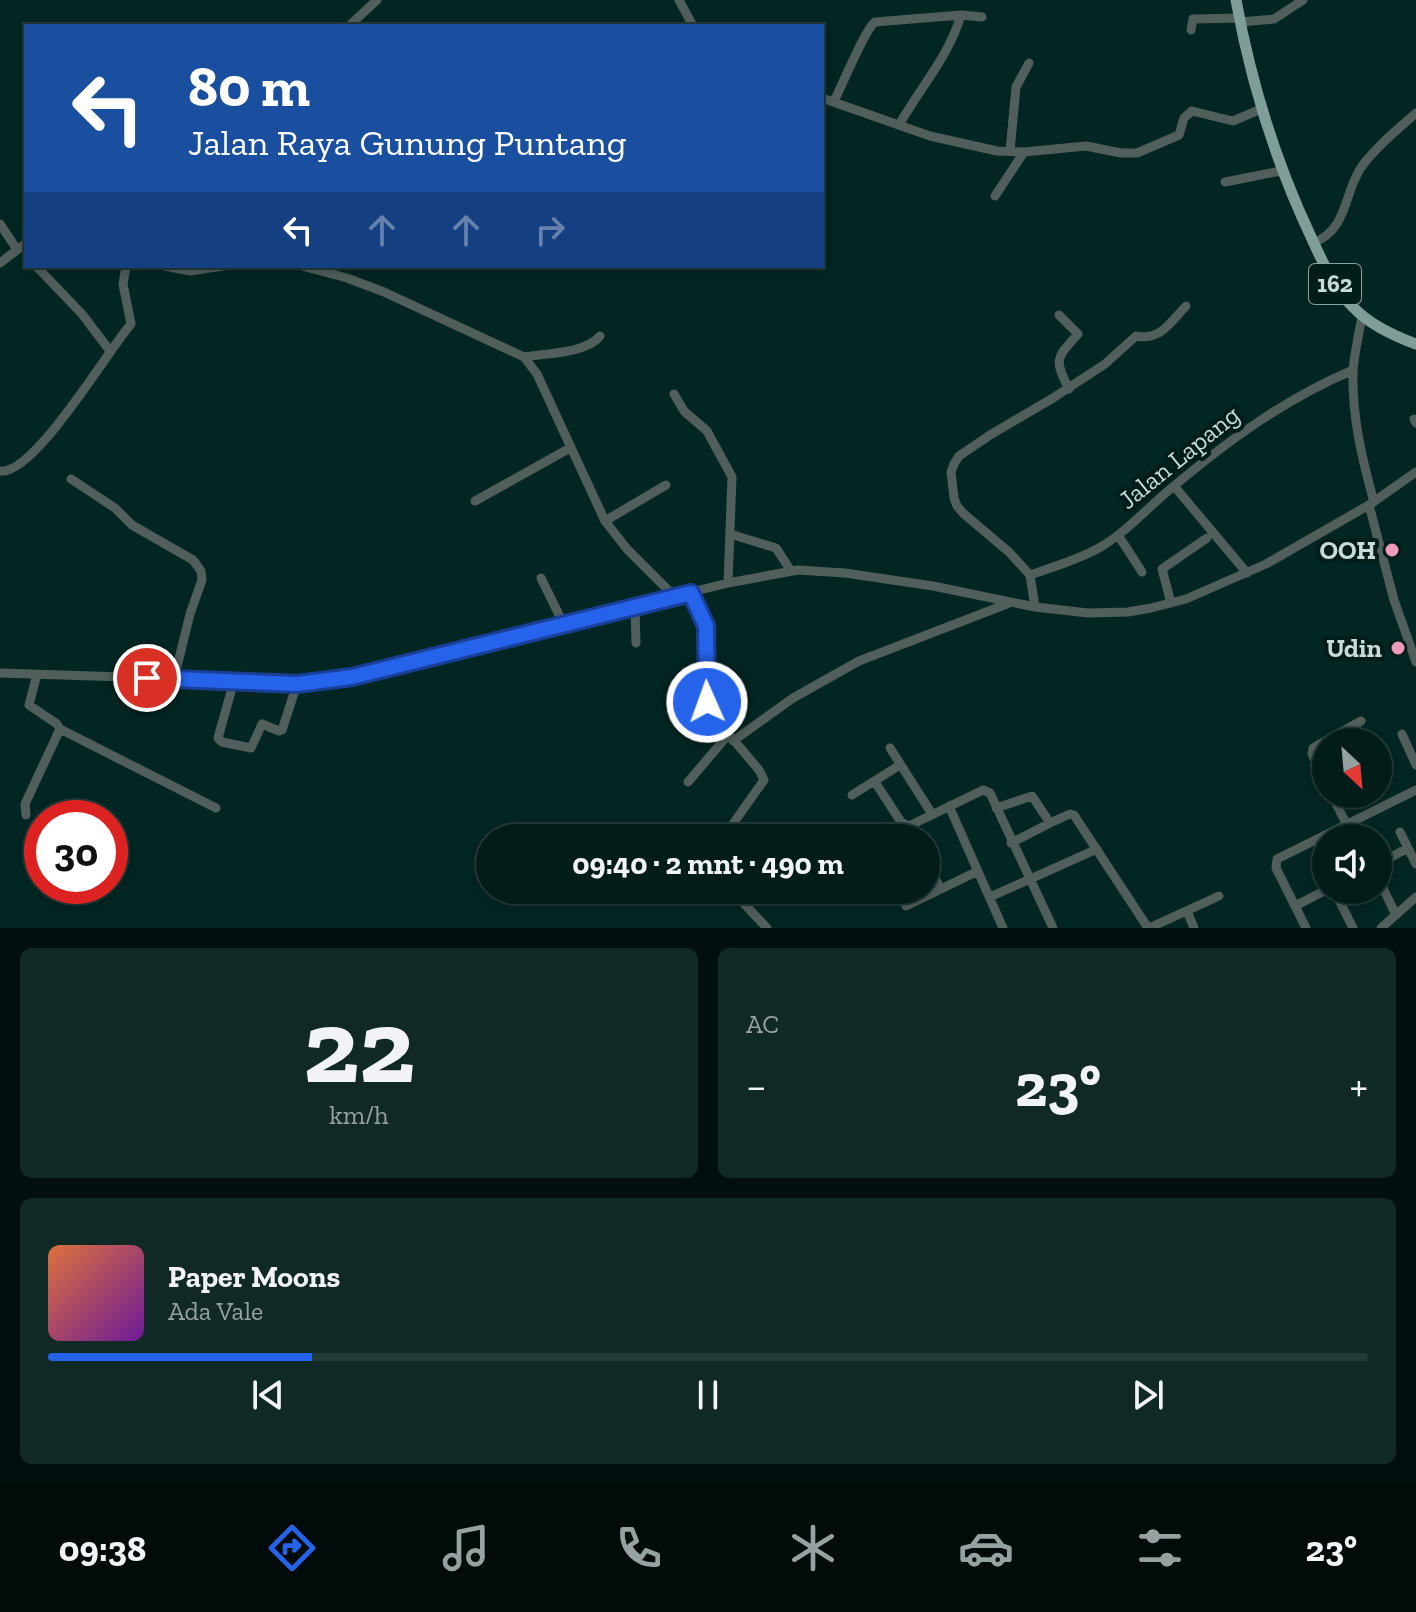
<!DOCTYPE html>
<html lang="id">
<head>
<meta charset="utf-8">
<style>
  :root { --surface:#021c1a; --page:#102927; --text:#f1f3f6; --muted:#96a1a2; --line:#233a39; --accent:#2563eb }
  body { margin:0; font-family:"Zilla Slab",serif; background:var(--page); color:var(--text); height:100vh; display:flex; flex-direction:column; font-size:30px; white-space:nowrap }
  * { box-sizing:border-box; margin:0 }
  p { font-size:26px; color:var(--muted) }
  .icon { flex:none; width:44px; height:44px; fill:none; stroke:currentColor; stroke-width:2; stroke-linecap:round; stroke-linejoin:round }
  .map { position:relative; height:928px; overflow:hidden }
  .side { display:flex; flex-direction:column; gap:20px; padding:20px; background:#010f0e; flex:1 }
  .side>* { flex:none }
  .banner { position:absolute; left:24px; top:24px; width:800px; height:244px; border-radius:0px; box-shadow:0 4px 12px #0003,0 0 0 2px var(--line); background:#1a4fa0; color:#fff; overflow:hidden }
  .needle { width:52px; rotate:154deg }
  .fabs { position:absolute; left:1312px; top:728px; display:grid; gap:16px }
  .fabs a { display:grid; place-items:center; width:80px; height:80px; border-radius:50%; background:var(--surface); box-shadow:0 4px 12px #0003,0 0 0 2px var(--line); font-size:40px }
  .speed { position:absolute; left:24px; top:800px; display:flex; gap:16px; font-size:40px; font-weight:700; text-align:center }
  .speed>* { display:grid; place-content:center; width:104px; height:104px; border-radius:50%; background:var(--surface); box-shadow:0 4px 12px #0003,0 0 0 2px var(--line); line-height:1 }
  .speed .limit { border:12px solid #d22; background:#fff; color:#111 }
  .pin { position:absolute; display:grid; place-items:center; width:68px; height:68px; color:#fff; margin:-34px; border:4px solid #fff; border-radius:50%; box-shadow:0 2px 8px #0007 }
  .me { position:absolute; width:88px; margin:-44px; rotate:358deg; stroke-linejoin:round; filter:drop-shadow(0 0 6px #0008) }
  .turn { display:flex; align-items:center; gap:28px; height:168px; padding:0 32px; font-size:36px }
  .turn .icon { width:104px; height:104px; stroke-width:2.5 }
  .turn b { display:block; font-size:56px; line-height:68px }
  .lanes { display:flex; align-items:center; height:76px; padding:0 32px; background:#0003; justify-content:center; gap:40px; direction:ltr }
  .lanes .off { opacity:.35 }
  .big { font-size:60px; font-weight:800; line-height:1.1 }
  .side .card { flex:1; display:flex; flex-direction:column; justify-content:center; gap:12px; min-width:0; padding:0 28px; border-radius:12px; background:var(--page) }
  .side .dial { align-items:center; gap:0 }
  .dial b { font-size:104px; line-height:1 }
  .song { display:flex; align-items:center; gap:24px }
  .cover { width:96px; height:96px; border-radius:12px; background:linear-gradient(135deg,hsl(20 70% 55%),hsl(280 70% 35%)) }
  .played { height:8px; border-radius:4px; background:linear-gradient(90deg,var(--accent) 20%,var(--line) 20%) }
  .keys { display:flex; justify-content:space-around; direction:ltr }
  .heat { display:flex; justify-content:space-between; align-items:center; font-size:44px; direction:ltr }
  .side .tiles { flex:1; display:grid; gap:20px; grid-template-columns:1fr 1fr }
  .card:last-child { grid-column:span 2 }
  .trip { position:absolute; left:476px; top:824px; width:464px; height:80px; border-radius:40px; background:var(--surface); box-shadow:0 4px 12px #0003,0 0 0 2px var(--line); font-weight:800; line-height:80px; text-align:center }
  .tabs { display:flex; height:128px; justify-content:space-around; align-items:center; background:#010b0a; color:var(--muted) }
  .tabs .icon { width:56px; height:56px }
  .tabs .on { color:var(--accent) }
  .tabs b { font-size:36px; color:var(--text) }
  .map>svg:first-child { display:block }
</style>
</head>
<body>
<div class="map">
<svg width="1416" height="928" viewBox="0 0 1416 928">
  <rect width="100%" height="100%" fill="#032622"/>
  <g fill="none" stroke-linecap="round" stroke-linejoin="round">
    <path stroke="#505f5c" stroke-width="9" d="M679,0l14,26
      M1240,22l34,-3 29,-19
      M349,26l28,-26
      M1191,30l2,-11 46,-1
      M822,98l108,38 67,15 27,1 62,-6 35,7h16l42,-18 5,-17 8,-7 41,10 28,-12
      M834,101c8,-15 31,-72 41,-79l86,-7 21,2
      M899,125c21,-37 50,-69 62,-110
      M1010,151l6,-64 13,-24
      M1225,182l56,-11
      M995,196l29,-44
      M0,224l16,24
      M1313,243c36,-14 30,-50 49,-77 15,-20 35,-36 54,-53
      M0,263l26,-20
      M36,266l46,48 28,37
      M165,266l25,5 33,-5
      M302,266l45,12 37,14 140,65 13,17 68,147 22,28 47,47
      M1059,315l19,19c-21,24 -25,24 -9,55
      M1362,316c-3,18 -8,38 -9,56 -1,45 9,87 21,130
      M524,357c22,-4 61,-3 76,-21
      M674,394l10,17 23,20 25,46 -4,106
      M1414,419l2,4
      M0,471c34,5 108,-121 131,-147l-8,-40 3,-18
      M71,479l44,29 17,17 61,35 8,11 1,9 -12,34 -16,65
      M1174,486l73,87
      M475,501l95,-53
      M1369,505l25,95 22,62
      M605,521l61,-36
      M730,534l46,14 15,23
      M1118,535l24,37
      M1030,575c23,-8 47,-15 69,-27 28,-16 50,-42 75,-62 56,-47 113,-88 179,-116
      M541,578l23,47
      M691,593l15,33 1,76 8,16 44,52 5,10 -41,58
      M1171,603l-9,-34 45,-31
      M635,607l1,36
      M1035,607l-5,-32 -21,-23 -45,-38 -7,-8 -3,-8 -3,-26 3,-8 5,-8 31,-21 63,-37 52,-34 31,-28c24,5 34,-13 50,-30
      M0,673l309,10 43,-6 376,-94 70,-13 47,3 88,13 102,21 53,6 40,-1 23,-4 35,-9 80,-35 103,-59 47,-33
      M234,681l-16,57 4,4 29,6 11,-24 17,7 3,-1 15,-46
      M60,729l156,79
      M1402,734l14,31
      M733,741l60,-43 66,-37 148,-57
      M890,748l42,66
      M1378,758l4,-2
      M688,782l40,-47
      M875,782l26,40 8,4
      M1326,783l-14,-29 1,-6 48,-27
      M1331,794l16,31
      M852,795l48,-30
      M949,806l54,122
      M996,808l36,-12 18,27 20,-9 4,1 74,113
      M26,815l-1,-11 35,-75 -3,-5 -28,-19 8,-31
      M1400,832l16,32
      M915,838l-6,-12 74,-36 7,3 63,135
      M1011,843l39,-20
      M926,859l14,29
      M1378,864l30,-16
      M1378,878l18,37
      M731,890l36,38
      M1334,890l19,38
      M990,897l107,-48
      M746,904l11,-14
      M906,906l72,-35
      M1295,906l31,-16
      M1187,911l7,17
      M1149,928l70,-32
      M1306,928l-30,-60 1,-9 139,-69
      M1381,928l35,-31"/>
    <path stroke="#809e99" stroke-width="11" d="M1236,0c15,83 40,163 76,239 11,24 22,49 41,68 16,17 41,29 63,37"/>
  </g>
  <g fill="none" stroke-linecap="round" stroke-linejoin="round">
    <g stroke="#184099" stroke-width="20">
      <path id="route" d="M147,678l150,6 55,-7 339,-84 15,33 1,76"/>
    </g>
    <use href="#route" stroke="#2563eb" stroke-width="14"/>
  </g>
  <g fill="#ef9ab9" stroke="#001d19" stroke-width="3">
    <circle cx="1392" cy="550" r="8"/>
    <circle cx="1398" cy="648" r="8"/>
  </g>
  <g text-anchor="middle" stroke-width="8" stroke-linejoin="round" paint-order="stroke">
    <rect fill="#001d19" stroke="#8ca29f" stroke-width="2" x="1309" y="264" width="52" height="40" rx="6"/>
    <g font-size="24" font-weight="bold" fill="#c8dbd8">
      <text x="1335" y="292">162</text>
    </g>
    <g font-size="26" fill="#c8dbd8" stroke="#001d19">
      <text transform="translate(1179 457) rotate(-39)" y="9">Jalan Lapang</text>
    </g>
    <g font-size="26" font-weight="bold" fill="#c8dbd8" stroke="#001d19" text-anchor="end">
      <text x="1376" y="559">OOH</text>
      <text x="1382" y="657">Udin</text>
    </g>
  </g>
</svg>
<div class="fabs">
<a><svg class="needle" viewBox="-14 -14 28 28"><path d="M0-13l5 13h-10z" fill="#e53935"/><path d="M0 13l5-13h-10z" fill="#96a1a2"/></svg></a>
<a><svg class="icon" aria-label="sound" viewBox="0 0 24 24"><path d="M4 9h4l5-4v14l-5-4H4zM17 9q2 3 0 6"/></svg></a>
</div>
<div class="speed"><div class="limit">30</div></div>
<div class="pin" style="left:147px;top:678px;background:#d93025"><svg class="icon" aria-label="arrive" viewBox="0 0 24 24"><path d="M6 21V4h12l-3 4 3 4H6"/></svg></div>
<svg class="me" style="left:707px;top:702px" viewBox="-20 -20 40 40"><circle r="17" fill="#2563eb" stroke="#fff" stroke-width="3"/><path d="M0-11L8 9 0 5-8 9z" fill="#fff"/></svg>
<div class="trip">09:40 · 2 mnt · 490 m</div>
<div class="banner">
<div class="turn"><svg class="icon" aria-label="left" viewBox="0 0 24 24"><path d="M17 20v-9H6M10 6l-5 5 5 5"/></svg><div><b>80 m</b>Jalan Raya Gunung Puntang</div></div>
<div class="lanes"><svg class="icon" aria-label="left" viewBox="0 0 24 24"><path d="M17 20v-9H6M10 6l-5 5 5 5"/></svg><svg class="icon off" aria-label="ahead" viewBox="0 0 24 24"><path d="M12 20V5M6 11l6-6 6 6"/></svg><svg class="icon off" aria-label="ahead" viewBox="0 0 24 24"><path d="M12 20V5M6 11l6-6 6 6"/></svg><svg class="icon off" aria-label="right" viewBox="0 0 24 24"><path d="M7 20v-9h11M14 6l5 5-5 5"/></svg></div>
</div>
</div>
<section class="side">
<div class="tiles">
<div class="card dial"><b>22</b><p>km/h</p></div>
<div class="card"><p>AC</p>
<div class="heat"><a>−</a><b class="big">23°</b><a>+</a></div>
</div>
<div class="card">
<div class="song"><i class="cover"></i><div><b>Paper Moons</b><p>Ada Vale</p></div></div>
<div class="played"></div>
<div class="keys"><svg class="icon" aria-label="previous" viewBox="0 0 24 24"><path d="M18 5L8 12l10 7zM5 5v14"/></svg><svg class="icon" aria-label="pause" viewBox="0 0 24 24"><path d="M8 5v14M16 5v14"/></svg><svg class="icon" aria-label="next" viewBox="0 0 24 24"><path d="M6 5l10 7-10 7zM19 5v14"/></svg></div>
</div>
</div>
</section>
<nav class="tabs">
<b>09:38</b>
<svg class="icon on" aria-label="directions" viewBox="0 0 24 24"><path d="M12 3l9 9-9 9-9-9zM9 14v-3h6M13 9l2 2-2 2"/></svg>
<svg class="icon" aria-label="music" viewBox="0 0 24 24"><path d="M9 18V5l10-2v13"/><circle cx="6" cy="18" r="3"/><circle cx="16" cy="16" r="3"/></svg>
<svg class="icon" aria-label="phone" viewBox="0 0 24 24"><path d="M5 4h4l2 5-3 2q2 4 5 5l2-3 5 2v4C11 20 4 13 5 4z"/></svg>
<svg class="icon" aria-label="climate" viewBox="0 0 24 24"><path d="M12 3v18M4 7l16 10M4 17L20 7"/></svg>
<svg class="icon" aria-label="car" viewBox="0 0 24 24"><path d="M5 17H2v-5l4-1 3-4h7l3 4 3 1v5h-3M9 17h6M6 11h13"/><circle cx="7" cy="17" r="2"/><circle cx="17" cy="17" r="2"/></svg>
<svg class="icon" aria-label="filters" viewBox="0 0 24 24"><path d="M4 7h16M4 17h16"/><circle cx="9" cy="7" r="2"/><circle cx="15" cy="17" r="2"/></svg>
<b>23°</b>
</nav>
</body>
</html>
